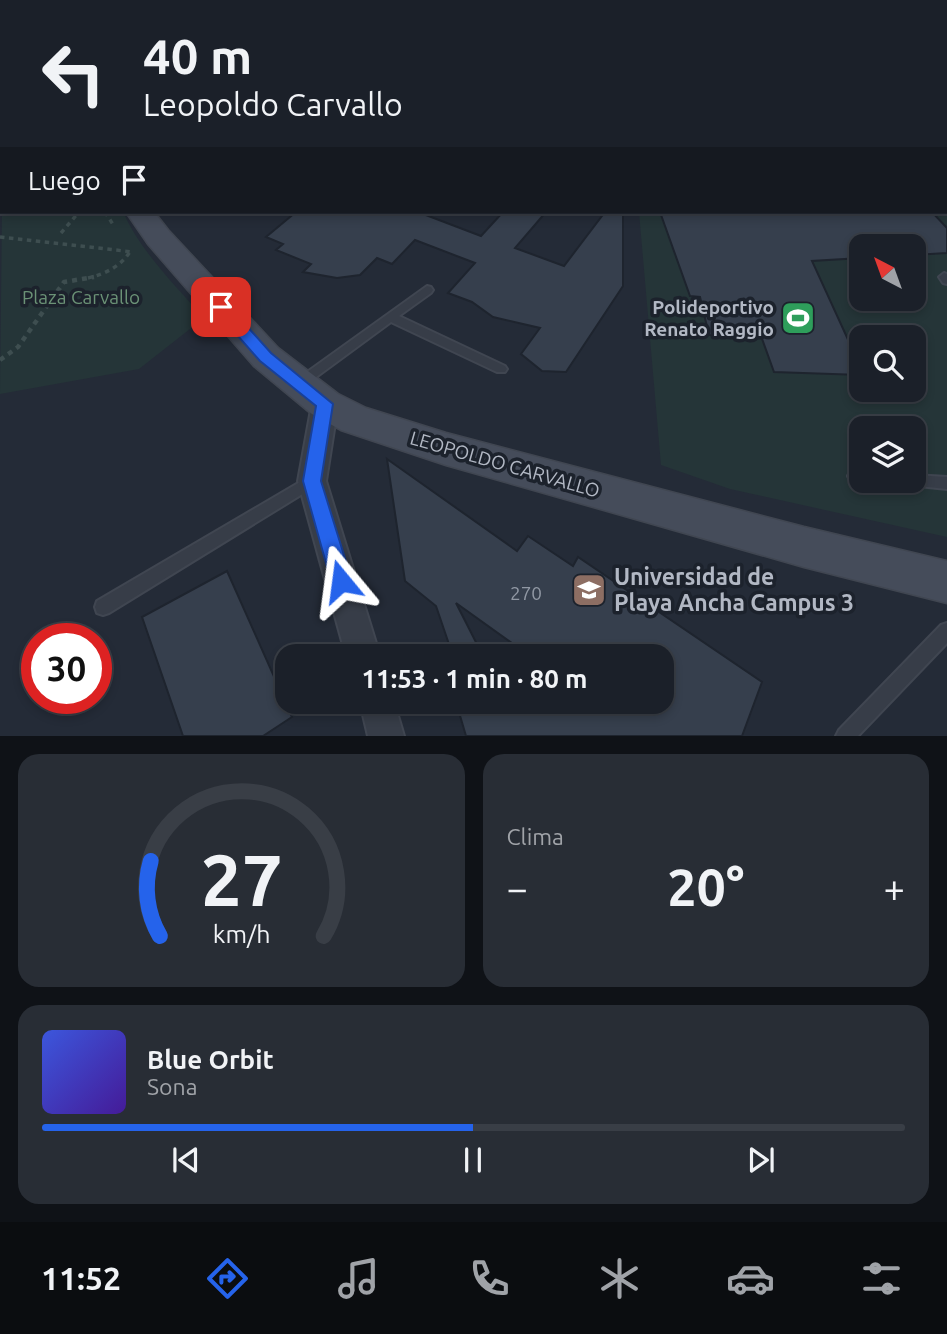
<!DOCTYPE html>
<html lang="es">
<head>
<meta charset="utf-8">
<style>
  :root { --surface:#1b2029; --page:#282d35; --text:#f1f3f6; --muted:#a0a3a8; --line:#393e46; --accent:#2563eb }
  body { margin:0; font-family:Ubuntu,sans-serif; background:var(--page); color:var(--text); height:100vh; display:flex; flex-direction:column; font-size:26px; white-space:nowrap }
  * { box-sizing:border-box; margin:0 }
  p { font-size:23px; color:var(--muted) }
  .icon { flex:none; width:38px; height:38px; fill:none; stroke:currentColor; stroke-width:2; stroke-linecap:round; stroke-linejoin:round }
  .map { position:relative; height:736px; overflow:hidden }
  .sheet { display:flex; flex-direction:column; gap:18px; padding:18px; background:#0f1217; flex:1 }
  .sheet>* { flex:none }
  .guide { position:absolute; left:0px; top:0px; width:948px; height:214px; box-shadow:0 4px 10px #0003,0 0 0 2px var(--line); background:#1b2029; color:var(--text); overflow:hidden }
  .needle { width:46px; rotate:319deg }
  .fabs { position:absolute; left:849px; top:234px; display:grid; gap:14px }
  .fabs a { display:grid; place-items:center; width:77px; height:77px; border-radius:14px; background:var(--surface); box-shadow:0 4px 10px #0003,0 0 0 2px var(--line); font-size:35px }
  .speed { position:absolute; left:21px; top:623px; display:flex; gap:14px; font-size:35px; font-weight:700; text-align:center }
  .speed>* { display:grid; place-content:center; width:91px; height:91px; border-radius:50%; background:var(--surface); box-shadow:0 4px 10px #0003,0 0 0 2px var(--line); line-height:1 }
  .speed .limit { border:10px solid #d22; background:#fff; color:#111 }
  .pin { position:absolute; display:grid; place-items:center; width:60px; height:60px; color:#fff; margin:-30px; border-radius:14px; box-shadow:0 4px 10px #0006 }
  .me { position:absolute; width:77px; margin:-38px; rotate:344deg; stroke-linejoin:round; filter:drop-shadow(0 0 5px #0008) }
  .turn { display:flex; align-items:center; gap:24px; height:147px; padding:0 28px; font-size:32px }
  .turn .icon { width:91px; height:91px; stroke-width:2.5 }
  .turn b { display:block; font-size:49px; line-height:60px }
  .then { display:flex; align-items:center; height:66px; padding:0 28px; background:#0003; gap:14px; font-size:26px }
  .big { font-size:52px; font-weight:600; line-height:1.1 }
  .sheet .tile { flex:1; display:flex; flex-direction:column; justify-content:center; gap:10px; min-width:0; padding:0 24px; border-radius:21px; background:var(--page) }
  .sheet .dial { align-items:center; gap:0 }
  .dial svg { height:182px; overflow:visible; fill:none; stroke:var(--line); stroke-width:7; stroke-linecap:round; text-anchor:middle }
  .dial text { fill:var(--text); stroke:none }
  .song { display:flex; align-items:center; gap:21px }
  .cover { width:84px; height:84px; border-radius:10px; background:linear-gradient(135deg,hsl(230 70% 55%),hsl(260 70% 35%)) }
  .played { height:7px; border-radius:4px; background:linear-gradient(90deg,var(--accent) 50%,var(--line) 50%) }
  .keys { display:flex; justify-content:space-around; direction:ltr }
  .heat { display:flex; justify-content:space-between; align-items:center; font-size:38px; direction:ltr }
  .sheet .tiles { flex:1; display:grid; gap:18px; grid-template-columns:1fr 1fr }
  .tile:last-child { grid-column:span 2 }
  .trip { position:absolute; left:275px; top:644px; width:399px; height:70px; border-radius:21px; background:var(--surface); box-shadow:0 4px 10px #0003,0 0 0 2px var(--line); font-weight:600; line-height:70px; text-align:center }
  .dock { display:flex; height:112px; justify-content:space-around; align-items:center; background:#0b0d10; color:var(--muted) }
  .dock .icon { width:49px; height:49px }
  .dock .active { color:var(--accent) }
  .dock b { font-size:32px; color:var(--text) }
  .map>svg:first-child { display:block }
</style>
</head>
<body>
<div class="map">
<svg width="947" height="736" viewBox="0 0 947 736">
  <rect width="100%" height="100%" fill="#242b37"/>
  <path fill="#253538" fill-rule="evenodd" d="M947,129v408l-217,-48 -69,-24 -22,-253h308zM861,247h53v52h-53zM861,338h53v52h-53zM861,429h53v52h-53z
    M2,208v4h121c18,40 52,73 81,106l-65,51 -139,25z"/>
  <path fill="#182233" d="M0,0h227l-225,2 -2,126z"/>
  <path fill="#363f4d" stroke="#1e242e" stroke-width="2" d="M296,212h122l63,24 22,-24h43l-31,36 49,18 41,-54h18v74l-57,86 -24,-1 -21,-17 19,-26 -47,-11 -21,-15 -24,-9 27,-30 -60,-23 -23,24 -15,-6 -17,17 -23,3 -34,-6 8,-8 -35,-14 7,-6 -17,-7z
    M660,212h272l15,16v25l-33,2v-8h-53v11l-49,3 49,107v7l-87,-3 -13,-36 -52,-1 -9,-38 -10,-1z
    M387,459l130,92 11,-15 45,30 5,-9 184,125 -20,54h-276l-10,-34h206v-46h-132l-74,-53 27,53h-30l-17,-50 -31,-25z
    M227,571l65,146 -29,19h-80l-41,-119z"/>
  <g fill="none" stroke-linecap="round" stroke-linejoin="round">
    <g stroke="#404651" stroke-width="4">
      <path id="lane" d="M740,0h6v2h-6z
        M944,273l3,1v10l-4,-1 -4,-6z
        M427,286l4,1 2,3 -2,3 -32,23 106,50 2,3 -2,3h-8l-106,-50 -87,64h-8l-2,-3 2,-3z
        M855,470l6,1v10h5l-5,2 -11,-3 -2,-4 2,-4z
        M312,475l5,2 2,4 -2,4 -208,128 -6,2 -6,-2 -2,-6 2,-6z
        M914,475l33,2v12l-38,-4 -2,-4h7z
        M947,623v20l-89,93h-22l3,-6 102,-105z"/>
    </g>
    <g stroke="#404651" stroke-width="4">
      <path id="street" d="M325,394l9,3 4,7 -12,77 54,175h-34l-48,-175 14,-77 4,-7z
        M360,702h34l10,34h-36z"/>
    </g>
    <g stroke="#404651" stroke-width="3">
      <path id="secondary" d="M126,212h28l14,18 110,118 60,46 28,14 80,25 358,94 143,34v42l-143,-36 -358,-102 -105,-35 -29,-16 -58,-48 -106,-122z"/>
    </g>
    <g stroke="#404651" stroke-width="4">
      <path id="primary" d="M317,0h20l-21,2z
        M0,185h2l-2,19z"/>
    </g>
    <path stroke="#3e4e50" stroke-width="3.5" stroke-dasharray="4.5 4.5" stroke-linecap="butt" d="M83,212h20
      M105,212l9,14
      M61,233l18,-21
      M0,237l133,15
      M88,278c17,-4 34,-12 43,-28"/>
    <path stroke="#3e4e50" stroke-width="4.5" stroke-dasharray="5 5" stroke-linecap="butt" d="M0,360l18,-13 46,-65 30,-5"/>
    <use href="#lane" fill="#373d48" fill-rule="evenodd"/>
    <use href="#street" fill="#373d48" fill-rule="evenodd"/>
    <use href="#secondary" fill="#454c5a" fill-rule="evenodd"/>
    <use href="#primary" fill="#555c68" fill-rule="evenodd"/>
  </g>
  <path fill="#2563eb" stroke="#184099" stroke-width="2" d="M221,302l5,1 45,50 62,51 -12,77 31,100 -3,7 -8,3 -7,-3 -3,-7 -28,-100 13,-75 -56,-45 -44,-50 -3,-4z"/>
  <defs>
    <g id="stadium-square" transform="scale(1.75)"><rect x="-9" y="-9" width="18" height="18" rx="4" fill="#2e9e5b" stroke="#1c222c"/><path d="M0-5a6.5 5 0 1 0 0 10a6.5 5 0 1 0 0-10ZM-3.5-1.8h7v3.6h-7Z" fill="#fff"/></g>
    <g id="university-square" transform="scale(1.75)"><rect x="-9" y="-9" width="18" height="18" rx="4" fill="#8d6e63" stroke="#1c222c"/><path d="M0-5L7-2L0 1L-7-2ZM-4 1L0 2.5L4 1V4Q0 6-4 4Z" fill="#fff"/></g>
  </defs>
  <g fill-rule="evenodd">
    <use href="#stadium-square" x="798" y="318"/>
    <use href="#university-square" x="589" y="590"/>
  </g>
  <g text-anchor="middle" stroke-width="7" stroke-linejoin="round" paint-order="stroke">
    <g font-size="19" fill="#6b9276" stroke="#1c222c">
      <text x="81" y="304">Plaza Carvallo</text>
    </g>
    <g font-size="19" font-weight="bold" fill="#b2b8c4" stroke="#1c222c" text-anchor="end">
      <text x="774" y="314">Polideportivo<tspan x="774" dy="22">Renato Raggio</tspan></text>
    </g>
    <g font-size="19" fill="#b2b8c4" stroke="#1c222c">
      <text transform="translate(505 464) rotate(16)" y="7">LEOPOLDO CARVALLO</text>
    </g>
    <g font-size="19" fill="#9198a4">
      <text x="526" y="600">270</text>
    </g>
    <g font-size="23" font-weight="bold" fill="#b2b8c4" stroke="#1c222c" text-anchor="start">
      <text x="614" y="585">Universidad de<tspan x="614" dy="26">Playa Ancha Campus 3</tspan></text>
    </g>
  </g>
</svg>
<div class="fabs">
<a><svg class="needle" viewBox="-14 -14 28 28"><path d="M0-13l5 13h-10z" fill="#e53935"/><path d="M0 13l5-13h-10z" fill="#a0a3a8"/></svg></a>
<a><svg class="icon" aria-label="search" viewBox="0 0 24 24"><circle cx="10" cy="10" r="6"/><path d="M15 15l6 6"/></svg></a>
<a><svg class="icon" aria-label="layers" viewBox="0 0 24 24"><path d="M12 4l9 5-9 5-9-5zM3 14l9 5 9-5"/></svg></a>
</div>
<div class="speed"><div class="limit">30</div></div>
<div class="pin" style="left:221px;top:307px;background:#d93025"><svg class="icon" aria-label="arrive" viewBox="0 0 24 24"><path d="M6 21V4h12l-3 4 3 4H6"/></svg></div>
<svg class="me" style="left:341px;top:581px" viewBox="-20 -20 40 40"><path d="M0-17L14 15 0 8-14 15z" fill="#2563eb" stroke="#fff" stroke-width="4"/></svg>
<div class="trip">11:53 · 1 min · 80 m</div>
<div class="guide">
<div class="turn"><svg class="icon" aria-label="left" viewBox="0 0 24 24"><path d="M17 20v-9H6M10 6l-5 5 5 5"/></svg><div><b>40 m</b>Leopoldo Carvallo</div></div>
<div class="then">Luego<svg class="icon" aria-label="arrive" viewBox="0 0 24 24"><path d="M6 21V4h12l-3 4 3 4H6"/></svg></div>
</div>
</div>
<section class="sheet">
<div class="tiles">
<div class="tile dial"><svg viewBox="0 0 100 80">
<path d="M14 69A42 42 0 1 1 86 69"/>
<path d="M14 69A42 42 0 0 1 10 36" stroke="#2563eb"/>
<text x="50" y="56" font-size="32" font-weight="700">27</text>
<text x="50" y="72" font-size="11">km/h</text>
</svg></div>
<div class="tile"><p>Clima</p>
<div class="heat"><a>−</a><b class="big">20°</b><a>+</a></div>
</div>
<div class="tile">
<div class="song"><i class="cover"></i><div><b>Blue Orbit</b><p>Sona</p></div></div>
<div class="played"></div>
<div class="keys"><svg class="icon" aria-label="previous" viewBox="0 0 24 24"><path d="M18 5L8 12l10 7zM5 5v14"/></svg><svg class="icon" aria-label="pause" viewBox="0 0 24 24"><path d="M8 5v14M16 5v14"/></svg><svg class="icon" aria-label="next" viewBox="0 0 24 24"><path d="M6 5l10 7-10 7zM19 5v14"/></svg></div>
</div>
</div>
</section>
<nav class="dock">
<b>11:52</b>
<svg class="icon active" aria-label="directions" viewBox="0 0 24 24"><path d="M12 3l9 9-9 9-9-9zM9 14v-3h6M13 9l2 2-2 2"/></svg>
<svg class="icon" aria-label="music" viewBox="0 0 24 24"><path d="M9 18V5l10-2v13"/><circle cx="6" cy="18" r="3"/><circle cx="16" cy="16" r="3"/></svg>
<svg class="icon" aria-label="phone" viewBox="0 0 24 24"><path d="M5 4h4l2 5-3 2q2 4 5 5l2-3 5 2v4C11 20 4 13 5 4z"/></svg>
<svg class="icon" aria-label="climate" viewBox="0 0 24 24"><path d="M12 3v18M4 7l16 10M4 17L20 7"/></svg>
<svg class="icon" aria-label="car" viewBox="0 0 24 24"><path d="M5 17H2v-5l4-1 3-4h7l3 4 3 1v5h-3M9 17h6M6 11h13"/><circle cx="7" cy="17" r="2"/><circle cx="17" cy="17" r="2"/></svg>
<svg class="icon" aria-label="filters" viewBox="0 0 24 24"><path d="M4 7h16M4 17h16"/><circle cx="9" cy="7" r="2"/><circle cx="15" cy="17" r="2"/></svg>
</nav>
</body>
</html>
